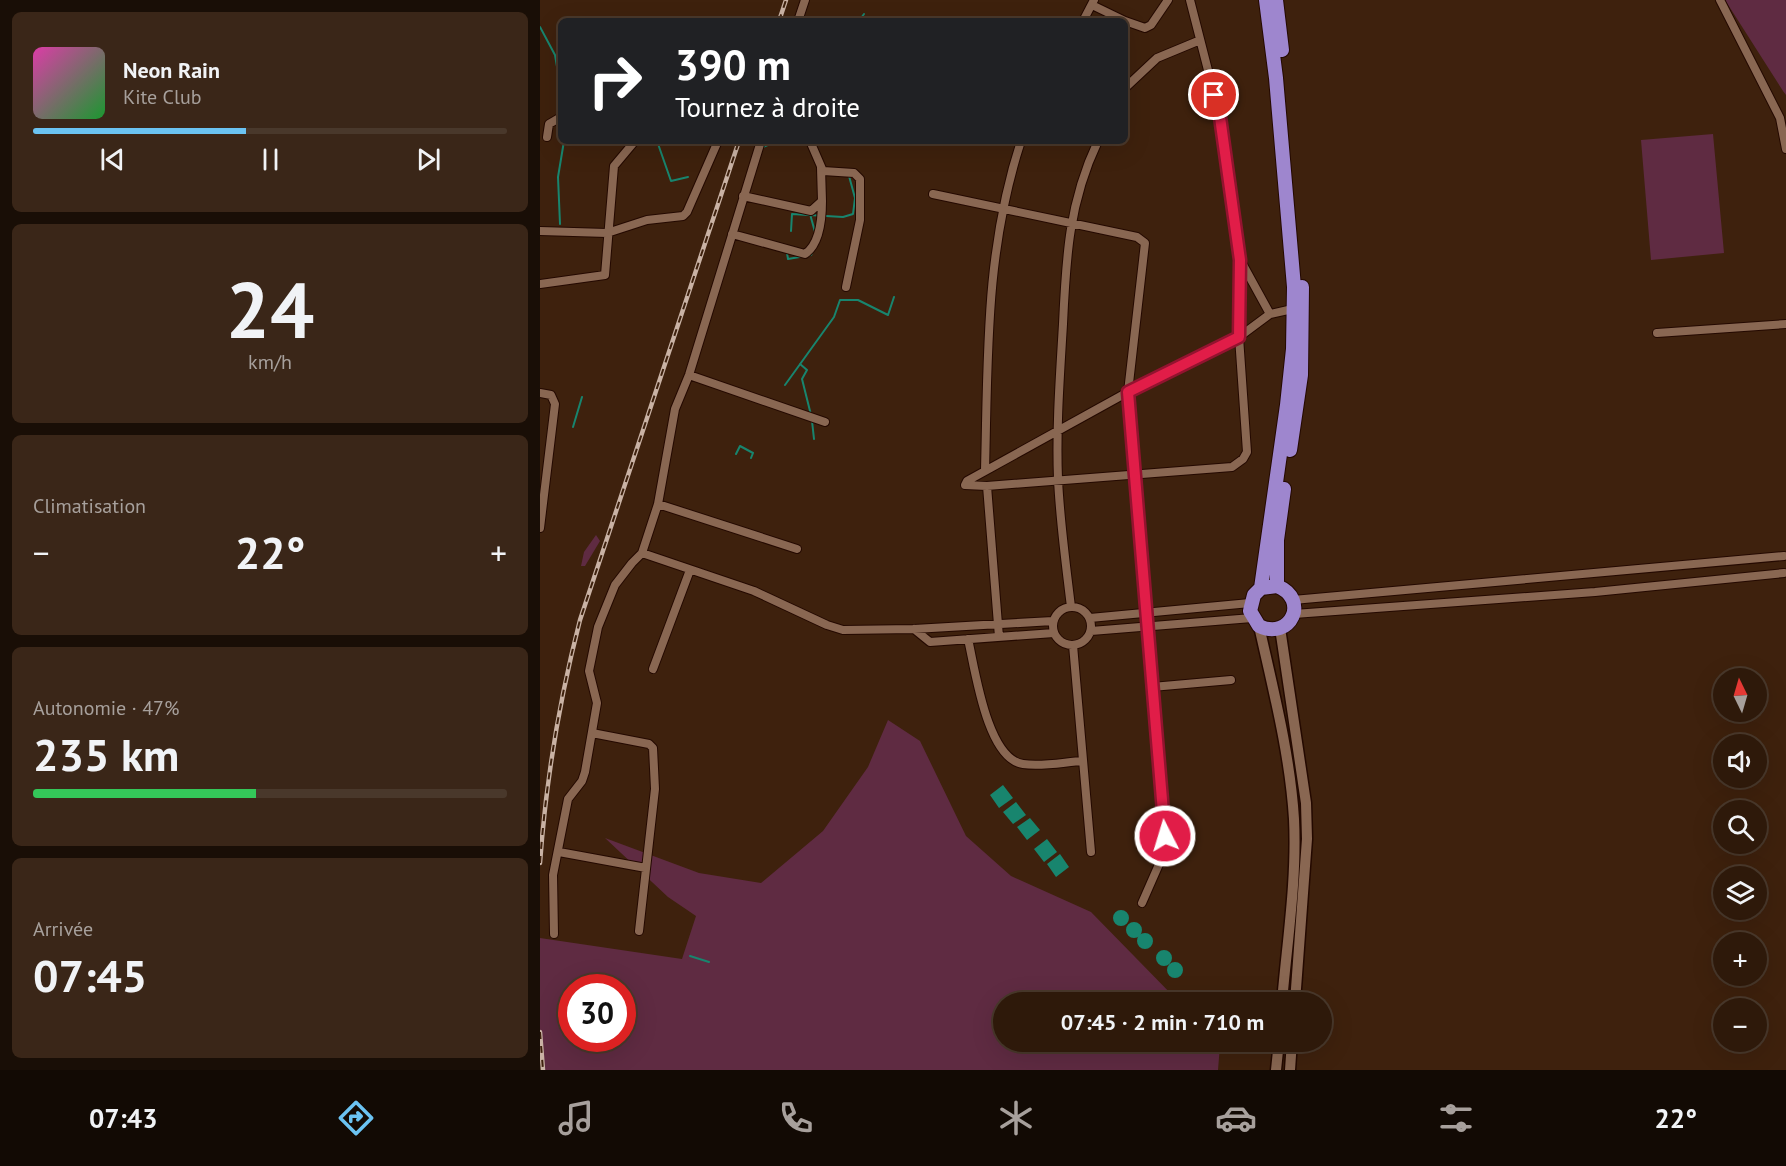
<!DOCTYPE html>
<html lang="fr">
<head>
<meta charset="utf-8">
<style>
  :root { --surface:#2e190a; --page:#3a2618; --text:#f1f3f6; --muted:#a7a09c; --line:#49382b; --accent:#6bc3f2 }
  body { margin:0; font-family:"PT Sans",sans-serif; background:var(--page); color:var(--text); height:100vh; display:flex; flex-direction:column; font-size:22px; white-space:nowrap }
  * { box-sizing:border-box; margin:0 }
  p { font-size:20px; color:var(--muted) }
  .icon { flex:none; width:33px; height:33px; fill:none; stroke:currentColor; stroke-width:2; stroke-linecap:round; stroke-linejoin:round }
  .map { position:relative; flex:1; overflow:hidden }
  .panel { display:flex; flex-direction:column; gap:12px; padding:12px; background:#190e06; width:540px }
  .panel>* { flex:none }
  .banner { position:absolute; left:18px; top:18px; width:570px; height:126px; border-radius:9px; box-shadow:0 6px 24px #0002,0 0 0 2px var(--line); background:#202124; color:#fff; overflow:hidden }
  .needle { width:39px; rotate:355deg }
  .controls { position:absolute; left:1173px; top:668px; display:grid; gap:12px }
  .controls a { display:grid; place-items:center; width:54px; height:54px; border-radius:50%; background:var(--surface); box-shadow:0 6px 24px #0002,0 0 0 2px var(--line); font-size:30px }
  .speed { position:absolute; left:18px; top:974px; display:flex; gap:12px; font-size:30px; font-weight:700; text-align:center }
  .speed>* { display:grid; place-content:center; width:78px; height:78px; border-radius:50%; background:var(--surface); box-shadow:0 6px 24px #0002,0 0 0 2px var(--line); line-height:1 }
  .speed .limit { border:9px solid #d22; background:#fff; color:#111 }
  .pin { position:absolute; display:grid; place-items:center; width:51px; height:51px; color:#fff; margin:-26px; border:3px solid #fff; border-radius:50%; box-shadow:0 2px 6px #0007 }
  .me { position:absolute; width:66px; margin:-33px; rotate:355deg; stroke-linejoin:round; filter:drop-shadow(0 0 4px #0008) }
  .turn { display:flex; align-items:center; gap:21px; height:126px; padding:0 18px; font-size:27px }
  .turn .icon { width:78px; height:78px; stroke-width:2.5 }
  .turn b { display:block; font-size:42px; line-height:51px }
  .big { font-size:45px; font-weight:800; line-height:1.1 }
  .panel .widget { flex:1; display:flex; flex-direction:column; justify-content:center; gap:9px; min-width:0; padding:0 21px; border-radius:9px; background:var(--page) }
  .panel .dial { align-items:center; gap:0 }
  .dial b { font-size:78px; line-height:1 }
  .song { display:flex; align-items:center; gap:18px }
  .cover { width:72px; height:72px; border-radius:9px; background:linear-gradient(135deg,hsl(320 70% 55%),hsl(130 70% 35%)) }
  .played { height:6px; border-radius:3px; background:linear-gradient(90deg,var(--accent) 45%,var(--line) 45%) }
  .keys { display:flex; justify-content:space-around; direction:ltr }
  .heat { display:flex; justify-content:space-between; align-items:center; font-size:33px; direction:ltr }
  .charge { height:9px; border-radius:4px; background:linear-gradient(90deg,#34c759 47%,var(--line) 0) }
  .trip { position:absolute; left:453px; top:992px; width:339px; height:60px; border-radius:30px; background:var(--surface); box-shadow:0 6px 24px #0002,0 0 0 2px var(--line); font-weight:800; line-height:60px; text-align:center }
  .menu { display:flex; height:96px; justify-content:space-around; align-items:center; background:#120a04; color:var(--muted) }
  .menu .icon { width:42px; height:42px }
  .menu .selected { color:var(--accent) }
  .menu b { font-size:27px; color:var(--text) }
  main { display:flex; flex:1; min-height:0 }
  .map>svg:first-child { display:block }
</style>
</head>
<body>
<main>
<section class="panel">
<div class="widget">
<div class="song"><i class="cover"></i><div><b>Neon Rain</b><p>Kite Club</p></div></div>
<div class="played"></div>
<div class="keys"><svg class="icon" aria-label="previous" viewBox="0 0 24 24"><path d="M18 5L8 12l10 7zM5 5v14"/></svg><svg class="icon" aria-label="pause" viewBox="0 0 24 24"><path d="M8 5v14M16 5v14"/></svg><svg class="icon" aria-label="next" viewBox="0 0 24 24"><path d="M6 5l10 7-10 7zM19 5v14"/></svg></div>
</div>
<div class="widget dial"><b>24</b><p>km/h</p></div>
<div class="widget"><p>Climatisation</p>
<div class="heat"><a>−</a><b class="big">22°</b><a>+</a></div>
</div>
<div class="widget"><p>Autonomie · 47%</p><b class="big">235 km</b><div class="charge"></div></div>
<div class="widget"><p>Arrivée</p><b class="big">07:45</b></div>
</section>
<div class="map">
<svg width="1246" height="1070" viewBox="0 0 1246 1070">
  <rect width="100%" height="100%" fill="#3e210d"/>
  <path fill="#5f2b42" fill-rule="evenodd" d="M1185,0h61v95l-3,-4z
    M1173,134l11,119 -73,7 -10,-120z
    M56,535l4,6 -15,25h-4l3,-14z
    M348,720l32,21 46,95 45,40 80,36 88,90h-175v39h212l4,4 -2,25h-675l-3,-38v-94l142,21 14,-43 -28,-19 -63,-59 94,35 62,10 62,-52 45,-64zM32,987h50v51h-50z"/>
  <path fill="#18856e" d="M463,785l10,13 -14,10 -9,-13z
    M476,802l10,13 -13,9 -10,-12z
    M490,818l10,12 -13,10 -10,-13z
    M507,839l10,13 -13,10 -10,-13z
    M520,854l9,13 -13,10 -9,-13z
    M573 918a8 8 0 1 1 16 0a8 8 0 1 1-16 0Z
    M586 930a8 8 0 1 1 16 0a8 8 0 1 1-16 0Z
    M597 941a8 8 0 1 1 16 0a8 8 0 1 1-16 0Z
    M616 958a8 8 0 1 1 16 0a8 8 0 1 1-16 0Z
    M627 970a8 8 0 1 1 16 0a8 8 0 1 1-16 0Z"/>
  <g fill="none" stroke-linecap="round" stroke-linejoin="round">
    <path stroke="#18856e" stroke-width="2" d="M319,21l5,-7
      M0,27l15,28 6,35
      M117,141l14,40 17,-4
      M223,147l14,-6
      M270,214l5,18
      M20,224l-2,-47 6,-36
      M251,231l1,-17 51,3 10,-3 2,-16 -6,-22
      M247,253l1,6 23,-4 3,-6
      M260,364l7,6 -5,9 9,36
      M245,385l49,-68 6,-17h18l30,15 6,-18
      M272,421l2,18
      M33,427l9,-30
      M196,454l4,-8 13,7 -2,5
      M150,956l19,6"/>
    <g stroke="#240900" stroke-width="10">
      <path id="minor" d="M650,0l30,117 20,143 -1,77 8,115 -4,7 -11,8 -245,19 -22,-1 2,-4 161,-89 111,-55 31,-23 27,-6
        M1180,0l60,118 6,31
        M552,5l33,16
        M258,21l7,-21
        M543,21l11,-21
        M585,21l20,7 6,-3 17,-25
        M585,88l32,-30 41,-17
        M7,137l2,-13 12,-7
        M270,141l13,30 31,2 6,6v41l-14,67
        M393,194l204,43 8,6 -17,149 37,444 -5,26 -18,41
        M203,196l68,15 11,-10 -1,-33
        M0,231l67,2 40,-13 36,-4 4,-4 31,-71
        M192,234l73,20c15,-10 17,-37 17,-53
        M702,263l28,51
        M0,284l65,-9 9,-109 21,-25
        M1117,333l129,-9
        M149,375l136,47
        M0,393l11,2 4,9 -15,124
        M445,470c3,-114 0,-219 36,-329
        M447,486l12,151
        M118,504l139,45
        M102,553l112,38 73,34 16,5 71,-1 139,-8
        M753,600l491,-44
        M531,607c-5,-42 -11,-85 -13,-128 -2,-52 2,-104 5,-155 3,-67 6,-122 35,-183
        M513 626a19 19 0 1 1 38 0a19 19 0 1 1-38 0Z
        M754,614l301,-22 189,-19
        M550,618l160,-15
        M374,629l16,13 124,-9
        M551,631l161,-13
        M428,639c7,30 19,120 55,125 19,3 42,-2 60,-3
        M533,645l18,207
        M113,669l37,-99
        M612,687l79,-7
        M52,733l57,11 4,4 2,41 -16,142
        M19,852l87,16
        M14,934l-1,-59 15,-76 14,-18 3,-9 12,-69 -8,-32 9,-44 17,-42 17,-22 10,-10 16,-49 17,-95 14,-34 72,-234"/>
    </g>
    <g stroke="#240900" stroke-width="13">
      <path id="tertiary" d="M719,626c14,63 31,128 35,193 3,61 -7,123 -12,183
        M740,628l26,175 1,36 -12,163
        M736,1070l3,-29
        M750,1070l2,-29"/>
    </g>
    <g stroke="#240900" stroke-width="16">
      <path id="trunk" d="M736,0l6,50
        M750,450l11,-75 1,-88
        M737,586v-46l7,-51
        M721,588l16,-2c33,13 14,55 -18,40l-9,-15 4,-16 7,-7 26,-183 6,-56 1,-62 -18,-209 -10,-78"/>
    </g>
    <use href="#minor" stroke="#896752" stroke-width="8"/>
    <use href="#tertiary" stroke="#896752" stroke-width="10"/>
    <use href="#trunk" stroke="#9e86ce" stroke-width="14"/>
    <g stroke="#c9b2a4" stroke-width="4.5">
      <path id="rail" d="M239,21l7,-21
        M0,863c6,-83 19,-162 40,-243l159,-479
        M0,1032l3,38"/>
    </g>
    <use href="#rail" stroke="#3e210d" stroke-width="2" stroke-dasharray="7" stroke-linecap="butt"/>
  </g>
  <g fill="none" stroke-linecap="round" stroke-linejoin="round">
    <g stroke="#92132f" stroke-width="15">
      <path id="route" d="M625,836l-37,-444 111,-55 1,-77 -20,-143 -6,-22"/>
    </g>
    <use href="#route" stroke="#e11d48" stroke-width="10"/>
  </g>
</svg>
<div class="controls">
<a><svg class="needle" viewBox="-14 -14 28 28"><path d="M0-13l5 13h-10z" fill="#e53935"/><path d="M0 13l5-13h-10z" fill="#a7a09c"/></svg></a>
<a><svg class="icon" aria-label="sound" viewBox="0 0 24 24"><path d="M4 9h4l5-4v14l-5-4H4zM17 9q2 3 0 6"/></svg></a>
<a><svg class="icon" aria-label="search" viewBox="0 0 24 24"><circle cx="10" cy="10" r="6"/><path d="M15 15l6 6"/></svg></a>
<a><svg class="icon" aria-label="layers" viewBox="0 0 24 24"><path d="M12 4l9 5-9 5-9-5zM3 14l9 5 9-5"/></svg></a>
<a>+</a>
<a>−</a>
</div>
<div class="speed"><div class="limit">30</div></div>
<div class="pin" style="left:674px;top:95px;background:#d93025"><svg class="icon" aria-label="arrive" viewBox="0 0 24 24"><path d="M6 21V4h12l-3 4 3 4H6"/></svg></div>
<svg class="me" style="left:625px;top:836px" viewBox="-20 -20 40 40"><circle r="17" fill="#e11d48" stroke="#fff" stroke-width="3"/><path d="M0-11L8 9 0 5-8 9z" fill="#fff"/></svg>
<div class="trip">07:45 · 2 min · 710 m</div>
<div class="banner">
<div class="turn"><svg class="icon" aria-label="right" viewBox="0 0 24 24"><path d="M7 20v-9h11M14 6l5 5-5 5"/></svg><div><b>390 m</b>Tournez à droite</div></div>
</div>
</div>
</main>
<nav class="menu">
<b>07:43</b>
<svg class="icon selected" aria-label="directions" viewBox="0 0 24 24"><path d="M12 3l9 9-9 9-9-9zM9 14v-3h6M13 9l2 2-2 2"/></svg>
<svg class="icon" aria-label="music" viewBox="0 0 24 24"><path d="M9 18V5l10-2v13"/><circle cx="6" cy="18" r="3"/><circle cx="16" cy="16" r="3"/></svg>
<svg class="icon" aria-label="phone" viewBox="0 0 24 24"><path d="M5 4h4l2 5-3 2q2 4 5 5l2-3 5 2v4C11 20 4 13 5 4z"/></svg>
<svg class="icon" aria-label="climate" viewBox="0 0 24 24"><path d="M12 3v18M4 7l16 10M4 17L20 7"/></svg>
<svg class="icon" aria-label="car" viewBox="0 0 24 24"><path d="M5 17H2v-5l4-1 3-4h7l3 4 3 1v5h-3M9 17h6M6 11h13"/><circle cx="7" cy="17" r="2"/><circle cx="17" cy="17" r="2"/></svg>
<svg class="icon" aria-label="filters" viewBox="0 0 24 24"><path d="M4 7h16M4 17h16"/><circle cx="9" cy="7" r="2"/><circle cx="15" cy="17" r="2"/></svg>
<b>22°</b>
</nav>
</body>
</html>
